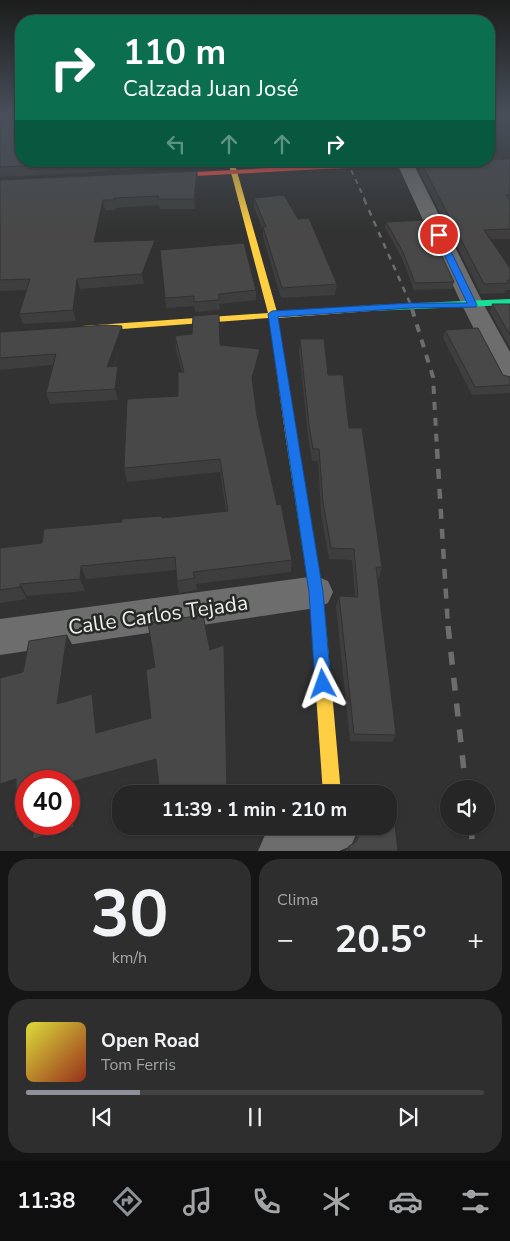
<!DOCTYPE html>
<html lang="es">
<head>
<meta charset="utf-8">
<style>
  :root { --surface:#252625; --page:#2d2e2d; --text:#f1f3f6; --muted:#a3a5a7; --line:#424342; --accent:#8c9099 }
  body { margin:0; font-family:"Nunito Sans",sans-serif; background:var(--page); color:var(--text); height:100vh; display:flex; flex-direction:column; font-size:19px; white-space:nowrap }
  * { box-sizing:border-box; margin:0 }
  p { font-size:16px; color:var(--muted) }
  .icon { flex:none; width:28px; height:28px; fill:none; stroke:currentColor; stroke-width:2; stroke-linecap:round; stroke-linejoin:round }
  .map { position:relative; height:851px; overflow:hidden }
  .drawer { display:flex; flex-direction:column; gap:8px; padding:8px; background:#141514; flex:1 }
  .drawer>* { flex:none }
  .banner { position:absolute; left:15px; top:15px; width:480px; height:152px; border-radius:20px; box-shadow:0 1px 4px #0004,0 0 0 1px var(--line); background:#0b6e4f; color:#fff; overflow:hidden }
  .controls { position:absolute; left:440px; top:780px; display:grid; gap:10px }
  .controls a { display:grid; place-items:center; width:55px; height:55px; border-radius:50%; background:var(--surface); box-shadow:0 1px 4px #0004,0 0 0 1px var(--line); font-size:25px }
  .speed { position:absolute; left:15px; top:770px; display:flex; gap:10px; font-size:25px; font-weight:700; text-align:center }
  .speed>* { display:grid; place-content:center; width:65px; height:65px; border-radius:50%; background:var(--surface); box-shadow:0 1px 4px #0004,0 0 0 1px var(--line); line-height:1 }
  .speed .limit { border:8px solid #d22; background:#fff; color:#111 }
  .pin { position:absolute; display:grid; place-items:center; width:42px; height:42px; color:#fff; margin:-21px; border:2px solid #fff; border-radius:50%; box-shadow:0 1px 5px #0007 }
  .me { position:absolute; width:55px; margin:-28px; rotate:356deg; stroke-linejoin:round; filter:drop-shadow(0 0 4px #0008) }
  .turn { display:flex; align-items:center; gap:18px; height:105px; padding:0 25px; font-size:22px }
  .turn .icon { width:65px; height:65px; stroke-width:2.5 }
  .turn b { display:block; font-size:35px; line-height:42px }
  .lanes { display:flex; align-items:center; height:48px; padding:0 25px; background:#0003; justify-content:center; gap:25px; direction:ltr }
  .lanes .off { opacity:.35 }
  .big { font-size:38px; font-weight:700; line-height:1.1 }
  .drawer .widget { flex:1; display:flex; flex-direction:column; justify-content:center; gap:8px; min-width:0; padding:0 18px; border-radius:20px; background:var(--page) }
  .drawer .dial { align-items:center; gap:0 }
  .dial b { font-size:65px; line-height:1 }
  .song { display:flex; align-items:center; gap:15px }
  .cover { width:60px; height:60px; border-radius:8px; background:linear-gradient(135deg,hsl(60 70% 55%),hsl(10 70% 35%)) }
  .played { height:5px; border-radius:2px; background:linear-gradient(90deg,var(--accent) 25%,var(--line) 25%) }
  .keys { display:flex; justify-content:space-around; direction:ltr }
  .heat { display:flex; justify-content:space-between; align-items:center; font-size:28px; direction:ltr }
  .drawer .tiles { flex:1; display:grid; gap:8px; grid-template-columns:1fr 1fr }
  .widget:last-child { grid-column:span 2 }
  .trip { position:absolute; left:112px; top:785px; width:285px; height:50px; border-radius:20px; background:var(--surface); box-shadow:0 1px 4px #0004,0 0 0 1px var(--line); font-weight:700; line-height:50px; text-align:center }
  .menu { display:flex; height:80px; justify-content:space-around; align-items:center; background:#0f0f0f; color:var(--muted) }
  .menu .icon { width:35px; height:35px }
  .menu .on { color:var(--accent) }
  .menu b { font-size:22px; color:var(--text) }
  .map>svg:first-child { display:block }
</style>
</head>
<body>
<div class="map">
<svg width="510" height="851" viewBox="0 0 510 851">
  <rect width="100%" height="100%" fill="#313231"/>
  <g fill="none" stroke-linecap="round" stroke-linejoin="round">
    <path fill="#6c6d6c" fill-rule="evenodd" d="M396,161h16l72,144 26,47v32l-9,-3 -4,-6 -35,-70z
      M316,576l12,5 5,11 -5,11 -12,5 -316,47v-36z
      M286,826h70l2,4 -7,16 -12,5h-81l7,-16z"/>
    <path fill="#16e098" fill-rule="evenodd" d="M510,299v6l-139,6 -5,-3 5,-3z
      M292,436l4,1 2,3 25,152 8,88 -2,6 -6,2 -6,-2 -2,-6 -6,-88 -23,-152 2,-3z"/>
    <path fill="#ffcf43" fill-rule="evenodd" d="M228,161h6l43,151 94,-7 5,3 -5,3 -93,7 20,122 -2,3h-8l-2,-3 -17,-122 -187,14 -5,-3 5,-3 186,-13z
      M323,672l6,2 2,6 10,114h-18l-8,-114 2,-6z"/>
    <path fill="#f24e42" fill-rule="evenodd" d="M510,159v4l-187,6 -164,9 -3,-2 3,-2 164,-9 166,-4v-1z"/>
    <path stroke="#6c6d6c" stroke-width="2" stroke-dasharray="5 5" stroke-linecap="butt" d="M347,161l18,39"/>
    <path stroke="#6c6d6c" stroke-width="2.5" stroke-dasharray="6 6" stroke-linecap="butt" d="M364,199l49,111"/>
    <path stroke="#6c6d6c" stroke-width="4" stroke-dasharray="8 8" stroke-linecap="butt" d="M412,309l21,68 4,73"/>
    <path stroke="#6c6d6c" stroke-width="4.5" stroke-dasharray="10 10" stroke-linecap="butt" d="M437,449l11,178"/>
    <path stroke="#6c6d6c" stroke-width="5.5" stroke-dasharray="13 13" stroke-linecap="butt" d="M448,626l18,163
      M471,826l2,25"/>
  </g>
  <path fill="#3d3e3d" d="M0,113l21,48h177v5l-198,11z
    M489,113h21v7l-21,1z
    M510,159v80h-20l20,29v22h-4l-1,3 -24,1 -62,-123 2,-9z
    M241,161h47v1l-46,2z
    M197,171l1,9 -3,29h-35l-1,-4 -43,3 -1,2h-10l-7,32 57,-2 2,10 -13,34 -64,5 -4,32 -53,3 -4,-10 8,-24 -27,1v-111z
    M254,198l83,86 -2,11 -54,3 -18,-61v-7l-9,-22z
    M386,222l68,60 -2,7 -38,1 -12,-32 -17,-30z
    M256,290v10l-37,4 1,6 -25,2 -1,-6 -28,2 -1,-10z
    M492,304h18v44l-20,-36z
    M445,330l58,45 7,2v16l-38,2 -29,-57z
    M0,332l124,5 -10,29h4l3,11 -3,23 -68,4 -4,-11 7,-28 -53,5z
    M175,336l45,9 40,18 -7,24 4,29 20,89 15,55 -1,12 -95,12 1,6 -18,3 -2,-12 -1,-11 -90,9 -1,12 -58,5v3l-27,4v-55l42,-5 80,-21 40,-6 1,2 63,-7 -6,-39 -93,10 -3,-14 54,-72 4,-24 -6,-22z
    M300,339l28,36 21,53 33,139 -3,11h-2l19,157 -4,7 -42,-1 -14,-134 3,-11 16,1 -3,-37 -23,-1 -8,-45 -3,-53h-6l-4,-25 -9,-86z
    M165,826h23l-20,5z
    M358,826h31l9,25h-53l4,-5 5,-3 6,-14z"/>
  <path fill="#323232" d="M197,171l1,9 -3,29 -1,-10z
    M103,200l2,10 -9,43 -2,-11z
    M155,240l2,10 -13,34 -2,-10z
    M77,279l3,10 -4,32 -3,-11z
    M122,326l2,11 -15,41 -2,-11z
    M260,349v14l-8,29v-14z
    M118,366l3,11 -3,23 -3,-11z
    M81,566l5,13 -1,12 -5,-12z
    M20,584l7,12v3l-7,-12z
    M67,635l6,11 -9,68 -7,-10z
    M224,645l1,11 3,138h-1z
    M92,694l6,10 4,38 -6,-9z
    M156,759l4,8 -82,22 3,44 -39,12 -9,-6 38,-57z
    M16,779l9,8 -25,8v-11z
    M26,816v8h5l-6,2 -9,-7z"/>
  <path fill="#474847" stroke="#323232" d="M0,113h21v48h92l-113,6z
    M489,144l2,2 -1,4h-1z
    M510,159v36h-4l4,5v29l-26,1 26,38v12h-3l2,3 -25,1 -63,-122 68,-1v-1z
    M197,171l-3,28h-36l1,-3 -45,2v2h-11l-9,42 61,-2 -13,34 -65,5 -4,31 -54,4 11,-35 -30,1v-100z
    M284,195l14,24 11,-1 28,66 -55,4 -19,-61h3l-12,-29z
    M425,220l29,62 -39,1 -12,-31 -17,-30z
    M244,243l12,47 -37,4v6l-25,2v-6l-29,2 -5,-48z
    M492,304h18v31z
    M219,314l1,31 40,4 -8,29 5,38 20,89 4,-1 11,56 -99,12 2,6 -18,3 -2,-24 -94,9 -1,13 -60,5v3l-20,3v-42l42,-5 2,-14 78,-7v-3l40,-3v2l66,-7 -8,-52 -96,9 3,-69 51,-3v-24h6l-9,-36 17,-2 1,-18z
    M106,325l16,1 -15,41 11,-1 -3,23 -69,4 10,-39 -56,4v-26z
    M478,328l25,47 7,2v8l-35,2 -30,-57z
    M300,339h24l4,36h15l6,53h13l20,139h-6l20,168 -42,-1 -15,-138 19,1 -4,-48 -23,-1 -8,-46 -4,-53h-6l-4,-24z
    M203,615l7,35 14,-5 3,149h-67l-4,-35 -85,23 3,45 -41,12v-15h36v-43h-43v35l-10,3v-40l-16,5v-106l23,-6 6,-31 38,-6 -10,69 35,-10 4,39 55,-15 -5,-48 9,-3 -7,-44z
    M389,816l5,1 4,34h-49v-5l7,-4 7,-16h26z"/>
  <linearGradient id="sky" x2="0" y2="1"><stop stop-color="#1b1c1b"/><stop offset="0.49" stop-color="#484f5a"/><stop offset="1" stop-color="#484f5a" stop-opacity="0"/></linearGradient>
  <rect width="510" height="232" fill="url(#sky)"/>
  <path fill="#1a73e8" stroke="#114b97" d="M439,233l4,2 34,70 -1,2 -65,1 -133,9 45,275 8,92 -2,6 -6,2 -5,-2 -3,-6 -6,-92 -41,-278 4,-3 139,-8h56l-32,-68z"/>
  <g text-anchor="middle" stroke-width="5" stroke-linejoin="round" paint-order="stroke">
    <g font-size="21" fill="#edefec" stroke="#272926">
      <text transform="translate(158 615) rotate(-8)" y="7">Calle Carlos Tejada</text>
    </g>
  </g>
</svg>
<div class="controls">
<a><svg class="icon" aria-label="sound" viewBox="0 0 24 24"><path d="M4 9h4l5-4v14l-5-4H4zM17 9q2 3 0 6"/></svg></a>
</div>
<div class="speed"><div class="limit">40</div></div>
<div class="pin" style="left:439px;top:235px;background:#d93025"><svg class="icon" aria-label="arrive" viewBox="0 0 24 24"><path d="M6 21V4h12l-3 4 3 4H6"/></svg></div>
<svg class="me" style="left:323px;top:684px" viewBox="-20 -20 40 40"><path d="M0-17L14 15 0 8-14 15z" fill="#1a73e8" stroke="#fff" stroke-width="4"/></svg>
<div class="trip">11:39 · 1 min · 210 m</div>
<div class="banner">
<div class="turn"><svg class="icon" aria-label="right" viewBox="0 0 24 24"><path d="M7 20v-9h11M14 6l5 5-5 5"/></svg><div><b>110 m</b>Calzada Juan José</div></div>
<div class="lanes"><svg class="icon off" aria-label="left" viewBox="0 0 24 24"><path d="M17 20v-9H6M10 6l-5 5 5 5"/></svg><svg class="icon off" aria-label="ahead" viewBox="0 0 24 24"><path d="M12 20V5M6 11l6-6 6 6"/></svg><svg class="icon off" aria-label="ahead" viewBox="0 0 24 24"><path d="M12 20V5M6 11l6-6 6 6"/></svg><svg class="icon" aria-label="right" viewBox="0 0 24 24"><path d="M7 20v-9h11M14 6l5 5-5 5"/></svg></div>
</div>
</div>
<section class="drawer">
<div class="tiles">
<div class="widget dial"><b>30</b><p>km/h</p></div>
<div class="widget"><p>Clima</p>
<div class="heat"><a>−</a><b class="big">20.5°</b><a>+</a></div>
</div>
<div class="widget">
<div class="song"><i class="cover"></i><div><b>Open Road</b><p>Tom Ferris</p></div></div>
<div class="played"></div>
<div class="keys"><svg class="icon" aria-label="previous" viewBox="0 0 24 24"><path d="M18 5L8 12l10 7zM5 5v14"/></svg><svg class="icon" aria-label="pause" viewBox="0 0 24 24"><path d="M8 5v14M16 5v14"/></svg><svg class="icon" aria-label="next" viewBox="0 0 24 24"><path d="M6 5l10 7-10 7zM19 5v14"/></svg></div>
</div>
</div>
</section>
<nav class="menu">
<b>11:38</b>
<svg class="icon on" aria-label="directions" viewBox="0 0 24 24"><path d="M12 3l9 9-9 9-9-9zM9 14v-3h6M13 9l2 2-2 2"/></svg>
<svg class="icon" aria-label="music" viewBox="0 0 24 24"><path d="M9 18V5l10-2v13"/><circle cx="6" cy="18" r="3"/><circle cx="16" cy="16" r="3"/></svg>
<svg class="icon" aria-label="phone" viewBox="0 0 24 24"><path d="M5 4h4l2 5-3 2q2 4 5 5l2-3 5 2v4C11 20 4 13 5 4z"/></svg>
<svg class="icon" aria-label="climate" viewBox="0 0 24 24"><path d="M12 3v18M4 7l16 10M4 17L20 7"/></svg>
<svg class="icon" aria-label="car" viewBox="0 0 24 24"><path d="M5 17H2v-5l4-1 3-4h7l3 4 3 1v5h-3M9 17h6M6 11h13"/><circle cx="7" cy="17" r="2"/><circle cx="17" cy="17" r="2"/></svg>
<svg class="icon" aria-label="filters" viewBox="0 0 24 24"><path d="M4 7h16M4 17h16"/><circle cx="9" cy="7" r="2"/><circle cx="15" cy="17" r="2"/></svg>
</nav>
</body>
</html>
